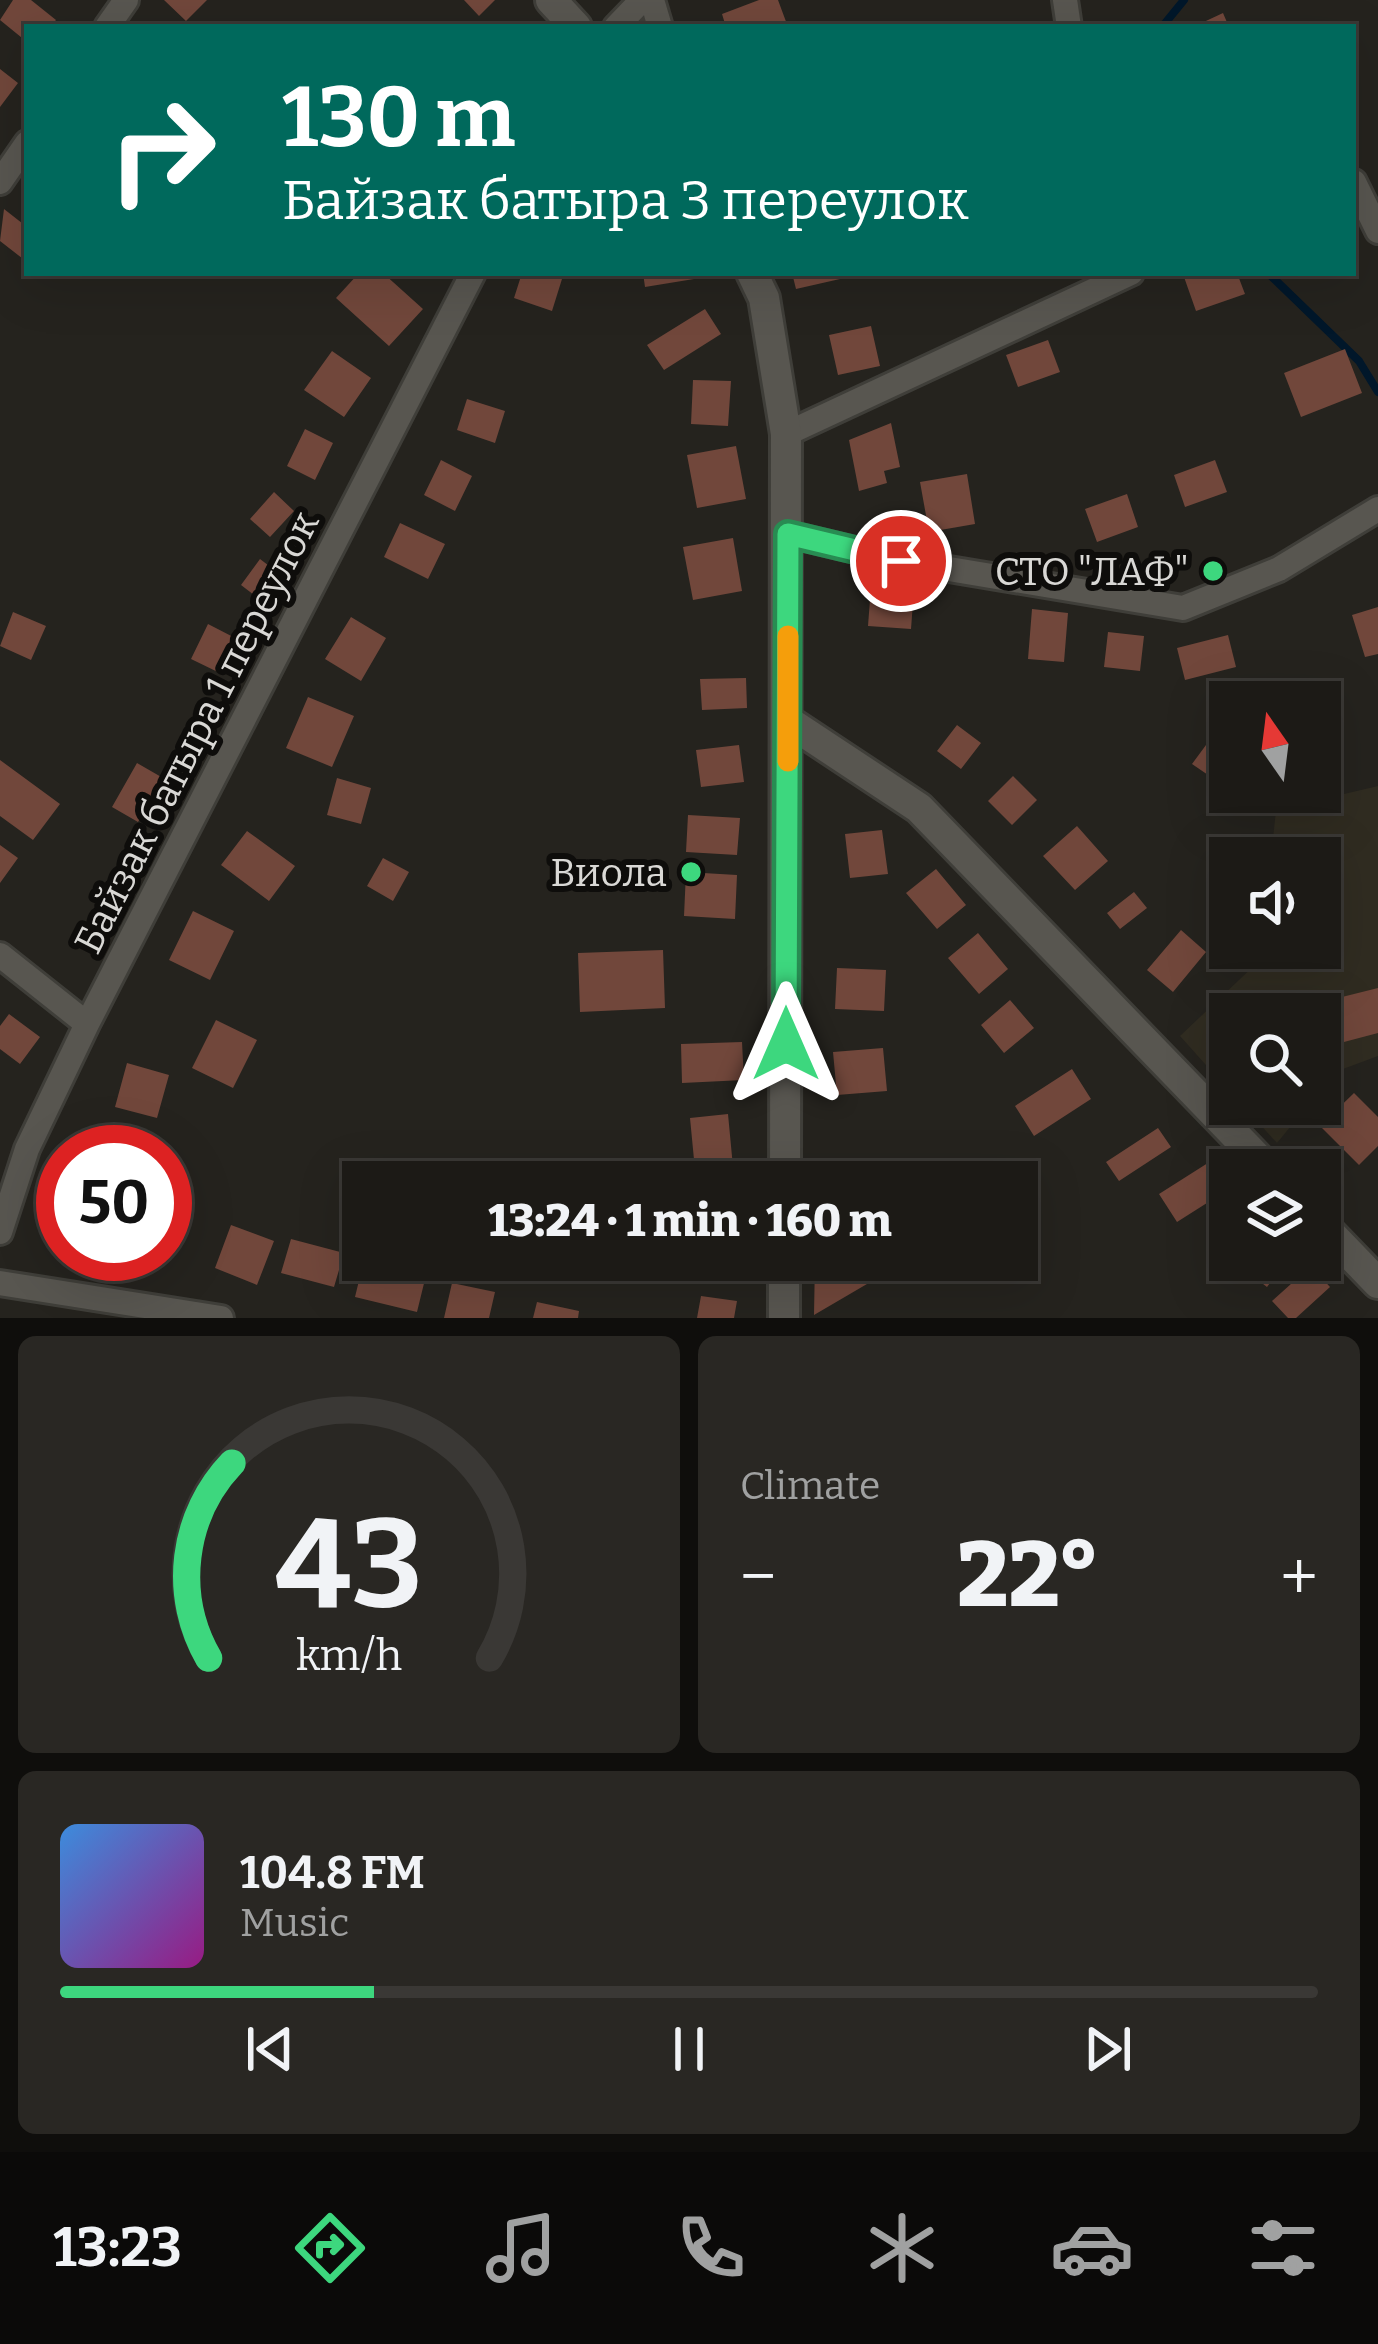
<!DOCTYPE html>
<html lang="en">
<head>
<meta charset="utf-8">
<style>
  :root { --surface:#1c1a16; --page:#292723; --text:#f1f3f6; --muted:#a0a1a1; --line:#3a3835; --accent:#3dd77e }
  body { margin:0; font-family:Bitter,serif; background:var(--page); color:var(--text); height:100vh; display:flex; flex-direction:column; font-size:45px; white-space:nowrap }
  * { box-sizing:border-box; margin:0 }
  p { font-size:39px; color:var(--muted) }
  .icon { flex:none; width:66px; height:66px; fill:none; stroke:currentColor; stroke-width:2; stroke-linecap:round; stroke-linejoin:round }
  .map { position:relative; height:1318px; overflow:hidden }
  .details { display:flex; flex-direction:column; gap:18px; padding:18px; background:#0f0e0c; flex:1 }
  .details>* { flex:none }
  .top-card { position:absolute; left:24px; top:24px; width:1332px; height:252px; border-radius:0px; box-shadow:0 12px 48px #0002,0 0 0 3px var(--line); background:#00695c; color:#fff; overflow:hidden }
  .needle { width:78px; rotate:346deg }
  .controls { position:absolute; left:1209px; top:681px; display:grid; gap:24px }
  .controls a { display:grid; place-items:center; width:132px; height:132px; border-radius:0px; background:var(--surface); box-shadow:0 12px 48px #0002,0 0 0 3px var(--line); font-size:60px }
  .speed { position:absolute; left:36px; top:1125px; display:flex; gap:24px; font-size:60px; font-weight:700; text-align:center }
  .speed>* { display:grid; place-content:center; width:156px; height:156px; border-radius:50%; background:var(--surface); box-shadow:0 12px 48px #0002,0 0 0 3px var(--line); line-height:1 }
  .speed .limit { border:18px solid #d22; background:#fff; color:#111 }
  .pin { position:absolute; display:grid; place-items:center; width:102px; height:102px; color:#fff; margin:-51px; border:6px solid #fff; border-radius:50%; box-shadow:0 3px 12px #0007 }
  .me { position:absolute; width:132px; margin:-66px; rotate:0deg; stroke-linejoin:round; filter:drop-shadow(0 0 9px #0008) }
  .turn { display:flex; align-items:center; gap:42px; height:252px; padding:0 60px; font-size:54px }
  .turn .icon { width:156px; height:156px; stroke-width:2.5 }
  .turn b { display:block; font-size:84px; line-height:102px }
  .big { font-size:90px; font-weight:800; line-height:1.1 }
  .details .tile { flex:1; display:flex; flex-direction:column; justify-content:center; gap:18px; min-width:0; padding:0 42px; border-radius:18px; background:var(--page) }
  .details .dial { align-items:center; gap:0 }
  .dial svg { height:312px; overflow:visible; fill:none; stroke:var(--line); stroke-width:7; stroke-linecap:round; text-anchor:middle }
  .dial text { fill:var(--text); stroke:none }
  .song { display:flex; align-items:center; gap:36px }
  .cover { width:144px; height:144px; border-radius:18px; background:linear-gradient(135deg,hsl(210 70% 55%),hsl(310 70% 35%)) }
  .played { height:12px; border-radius:6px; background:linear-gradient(90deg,var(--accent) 25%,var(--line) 25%) }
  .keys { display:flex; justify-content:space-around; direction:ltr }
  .heat { display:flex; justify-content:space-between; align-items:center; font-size:66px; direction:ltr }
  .details .tiles { flex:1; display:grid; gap:18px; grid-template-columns:1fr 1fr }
  .tile:last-child { grid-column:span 2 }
  .trip { position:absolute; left:342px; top:1161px; width:696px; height:120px; border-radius:0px; background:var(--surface); box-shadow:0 12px 48px #0002,0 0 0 3px var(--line); font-weight:800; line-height:120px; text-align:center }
  .tabs { display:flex; height:192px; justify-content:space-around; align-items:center; background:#0b0a09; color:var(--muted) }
  .tabs .icon { width:84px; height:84px }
  .tabs .on { color:var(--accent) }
  .tabs b { font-size:54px; color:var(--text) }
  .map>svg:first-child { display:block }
</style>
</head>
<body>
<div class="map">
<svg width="1378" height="1318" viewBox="0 0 1378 1318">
  <rect width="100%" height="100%" fill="#25231e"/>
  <path fill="#302c21" d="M1378,786v270l-43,16 -15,19v-77h-90v78l-50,-56 79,-75 2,-13h59v-90h-49l5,-48z
    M1241,1104h68l-32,39z"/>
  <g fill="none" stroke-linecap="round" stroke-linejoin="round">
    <path stroke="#01172a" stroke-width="8" d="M1162,27l22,-27
      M1268,273l91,88 19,31"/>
  </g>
  <path fill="#71473b" d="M13,0h18l25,20 -6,7h-23v15l-27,-22z
    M164,0h43l-21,21z
    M464,0h31l-16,16z
    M759,0h19l10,27h-62l-4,-13z
    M1223,13l6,14h-36z
    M0,69l18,14 -18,24z
    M4,209l23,18v35l-27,-21z
    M359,273h24l40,36 -34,37 -53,-48z
    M522,273l40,6 -10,32 -38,-13z
    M643,273h50l1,6 -49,8z
    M792,273h47l1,6 -44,10z
    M1196,273h41l8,21 -49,17 -12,-34z
    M705,309l16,25 -57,36 -17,-25z
    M871,326l9,40 -42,9 -9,-40z
    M1048,340l12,32 -42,15 -12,-32z
    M1345,349l17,44 -61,24 -17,-44z
    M332,351l39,27 -27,39 -40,-27z
    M693,380l38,1 -3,45 -37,-2z
    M467,399l38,12 -10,32 -38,-13z
    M891,423l9,44 -16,4 3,12 -28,8 -10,-51z
    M305,429l28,14 -18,37 -28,-14z
    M736,446l10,53 -49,9 -10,-53z
    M441,460l31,16 -17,35 -31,-16z
    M1215,460l12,32 -42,15 -11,-32z
    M967,474l8,50 -46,8 -9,-50z
    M274,492l20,19 -24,26 -20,-18z
    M1127,494l11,33 -41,15 -12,-33z
    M400,523l45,21 -17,35 -44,-22z
    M733,538l9,53 -49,9 -10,-53z
    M260,559l25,19 -19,26 -25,-19z
    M871,586l43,3 -3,40 -43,-3z
    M1378,607v47l-13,3 -13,-42z
    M1032,609l36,4 -4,49 -36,-3z
    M13,612l33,14 -15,34 -31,-14z
    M351,617l35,21 -25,43 -36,-22z
    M208,624l33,17 -17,34 -33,-16z
    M1108,632l36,4 -4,35 -36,-4z
    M1228,635l8,32 -51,13 -8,-32z
    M746,678l1,30 -45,2 -2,-31z
    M308,697l46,19 -22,51 -46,-19z
    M957,725l24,18 -20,26 -24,-18z
    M739,745l5,37 -43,5 -5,-37z
    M1206,745l24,16v29l-38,-26z
    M0,760l60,44 -27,36 -33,-24z
    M137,763l26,15 -25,44 -26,-15z
    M1013,776l24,24 -25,25 -24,-24z
    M337,778l34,10 -10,36 -34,-9z
    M688,815l52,3 -3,37 -51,-3z
    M1077,826l31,35 -33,29 -32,-34z
    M882,830l6,44 -38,4 -5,-44z
    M247,831l48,35 -26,35 -48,-36z
    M0,845l18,13 -18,25z
    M383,858l26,14 -16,29 -26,-15z
    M936,869l30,36 -29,24 -31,-36z
    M686,872l51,3 -2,44 -51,-3z
    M1134,892l13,16 -27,21 -13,-16z
    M193,911l41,20 -24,49 -41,-20z
    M1181,930l25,22 -33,40 -26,-22z
    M978,933l30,36 -29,25 -31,-36z
    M663,950l2,58 -85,4 -2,-59z
    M837,968l49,2 -2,41 -49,-2z
    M1378,988v45l-53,14 -11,-43z
    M1010,1000l24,28 -30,25 -23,-28z
    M9,1014l31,23 -20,27 -20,-15v-23z
    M216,1020l41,20 -24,48 -41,-20z
    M742,1042l2,38 -62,3 -1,-39z
    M883,1048l4,43 -50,4 -4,-43z
    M127,1063l42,12 -12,43 -42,-11z
    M1072,1069l19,30 -57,37 -19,-30z
    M1354,1093l24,24v29l-19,19 -39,-39z
    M728,1114l5,53 -38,3 -5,-52z
    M1158,1128l13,19 -52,34 -13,-19z
    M1211,1161l18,28 -52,33 -18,-28z
    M231,1225l43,16 -17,44 -42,-17z
    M291,1239l53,14 -10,34 -53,-14z
    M104,1254h43l-2,11 -41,-6z
    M364,1260l65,3 -12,49 -62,-15z
    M644,1260h52l-2,24 -51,-5z
    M815,1260h93l-94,55z
    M1232,1260h55l-20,27z
    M1311,1266l19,21 -34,31h-8l-16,-17z
    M452,1283l43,9 -6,26h-45z
    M701,1296l36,5 -3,17h-37z
    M537,1302l42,9 -1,7h-45z"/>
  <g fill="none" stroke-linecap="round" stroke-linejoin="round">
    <g stroke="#3f3e39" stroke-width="30">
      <path id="minor" d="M652,0l8,27
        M1065,0l4,27
        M107,27l19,-27
        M616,27l26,-27
        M0,182l27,-39
        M1354,182l24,49
        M786,434l345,-161
        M788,534l113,27 282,47 96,-39 99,-60
        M0,955l87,69
        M0,1232l27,-83 60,-125 386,-751
        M0,1283l221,35"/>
    </g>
    <g stroke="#3f3e39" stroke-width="36">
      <path id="tertiary" d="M789,722l130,86 350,362
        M1320,1223l58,60"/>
    </g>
    <g stroke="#3f3e39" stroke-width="36">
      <path id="secondary" d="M551,0l25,27
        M752,273l12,25 22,136 -1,748
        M784,1318v-58"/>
    </g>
    <use href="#minor" stroke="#585650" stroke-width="24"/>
    <use href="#tertiary" stroke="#585650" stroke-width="30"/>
    <use href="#secondary" stroke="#585650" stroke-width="30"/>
  </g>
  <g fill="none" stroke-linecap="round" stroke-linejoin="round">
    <g stroke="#288c52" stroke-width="30">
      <path id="route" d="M786,1044l2,-510 113,27"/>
    </g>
    <use href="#route" stroke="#3dd77e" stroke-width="21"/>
    <path stroke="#f59e0b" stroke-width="21" d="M788,761v-125"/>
  </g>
  <g fill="#3dd77e" stroke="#0e0d0b" stroke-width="4.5">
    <circle cx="1213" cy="571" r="12"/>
    <circle cx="691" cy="872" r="12"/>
  </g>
  <g text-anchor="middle" stroke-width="12" stroke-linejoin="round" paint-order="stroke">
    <g font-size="39" fill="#d9d8d5" stroke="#0e0d0b" text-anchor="end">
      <text x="1189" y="585">СТО "ЛАФ"</text>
      <text x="667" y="886">Виола</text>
    </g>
    <g font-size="39" fill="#d9d8d5" stroke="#0e0d0b">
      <text transform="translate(196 732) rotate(-63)" y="14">Байзак батыра 1 переулок</text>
    </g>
  </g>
</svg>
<div class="controls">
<a><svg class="needle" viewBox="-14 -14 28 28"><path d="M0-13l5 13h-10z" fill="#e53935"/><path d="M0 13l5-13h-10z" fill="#a0a1a1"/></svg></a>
<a><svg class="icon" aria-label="sound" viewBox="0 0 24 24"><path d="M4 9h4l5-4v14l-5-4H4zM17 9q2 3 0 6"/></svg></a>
<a><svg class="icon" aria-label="search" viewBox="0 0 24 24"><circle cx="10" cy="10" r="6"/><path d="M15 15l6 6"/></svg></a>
<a><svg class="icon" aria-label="layers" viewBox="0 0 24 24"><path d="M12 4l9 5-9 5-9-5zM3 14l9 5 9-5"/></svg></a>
</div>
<div class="speed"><div class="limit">50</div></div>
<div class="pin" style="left:901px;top:561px;background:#d93025"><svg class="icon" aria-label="arrive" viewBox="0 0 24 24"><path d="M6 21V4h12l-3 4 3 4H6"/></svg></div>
<svg class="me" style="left:786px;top:1044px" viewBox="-20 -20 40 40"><path d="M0-17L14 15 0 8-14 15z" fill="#3dd77e" stroke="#fff" stroke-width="4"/></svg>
<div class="trip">13:24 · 1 min · 160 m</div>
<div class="top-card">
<div class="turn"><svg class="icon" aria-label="right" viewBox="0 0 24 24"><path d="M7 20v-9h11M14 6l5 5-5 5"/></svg><div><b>130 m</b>Байзак батыра 3 переулок</div></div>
</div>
</div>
<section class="details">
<div class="tiles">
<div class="tile dial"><svg viewBox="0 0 100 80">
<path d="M14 69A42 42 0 1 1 86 69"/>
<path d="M14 69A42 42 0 0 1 20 19" stroke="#3dd77e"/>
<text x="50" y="56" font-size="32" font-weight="700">43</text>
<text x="50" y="72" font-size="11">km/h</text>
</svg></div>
<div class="tile"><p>Climate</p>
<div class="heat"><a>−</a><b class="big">22°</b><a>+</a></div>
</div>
<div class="tile">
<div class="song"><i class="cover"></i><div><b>104.8 FM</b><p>Music</p></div></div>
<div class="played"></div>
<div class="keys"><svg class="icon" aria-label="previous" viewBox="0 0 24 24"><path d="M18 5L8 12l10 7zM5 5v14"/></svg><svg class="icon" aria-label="pause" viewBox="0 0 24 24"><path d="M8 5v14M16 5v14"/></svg><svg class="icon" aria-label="next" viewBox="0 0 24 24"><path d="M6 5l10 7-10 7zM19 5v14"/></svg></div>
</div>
</div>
</section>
<nav class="tabs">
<b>13:23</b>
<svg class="icon on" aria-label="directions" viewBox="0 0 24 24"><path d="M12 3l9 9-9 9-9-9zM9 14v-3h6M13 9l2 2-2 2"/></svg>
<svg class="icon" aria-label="music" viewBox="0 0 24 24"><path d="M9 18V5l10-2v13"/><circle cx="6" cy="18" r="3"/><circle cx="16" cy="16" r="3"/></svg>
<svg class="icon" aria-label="phone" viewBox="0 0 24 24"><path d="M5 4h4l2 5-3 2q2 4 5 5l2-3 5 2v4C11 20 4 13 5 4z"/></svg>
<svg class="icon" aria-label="climate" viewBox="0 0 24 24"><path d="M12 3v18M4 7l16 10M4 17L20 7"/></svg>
<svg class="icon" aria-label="car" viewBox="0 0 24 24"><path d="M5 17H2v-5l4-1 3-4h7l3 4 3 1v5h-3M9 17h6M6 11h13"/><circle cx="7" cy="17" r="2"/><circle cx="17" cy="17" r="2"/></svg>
<svg class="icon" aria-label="filters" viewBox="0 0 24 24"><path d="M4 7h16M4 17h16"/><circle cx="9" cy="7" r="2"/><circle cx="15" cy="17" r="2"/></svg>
</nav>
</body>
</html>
